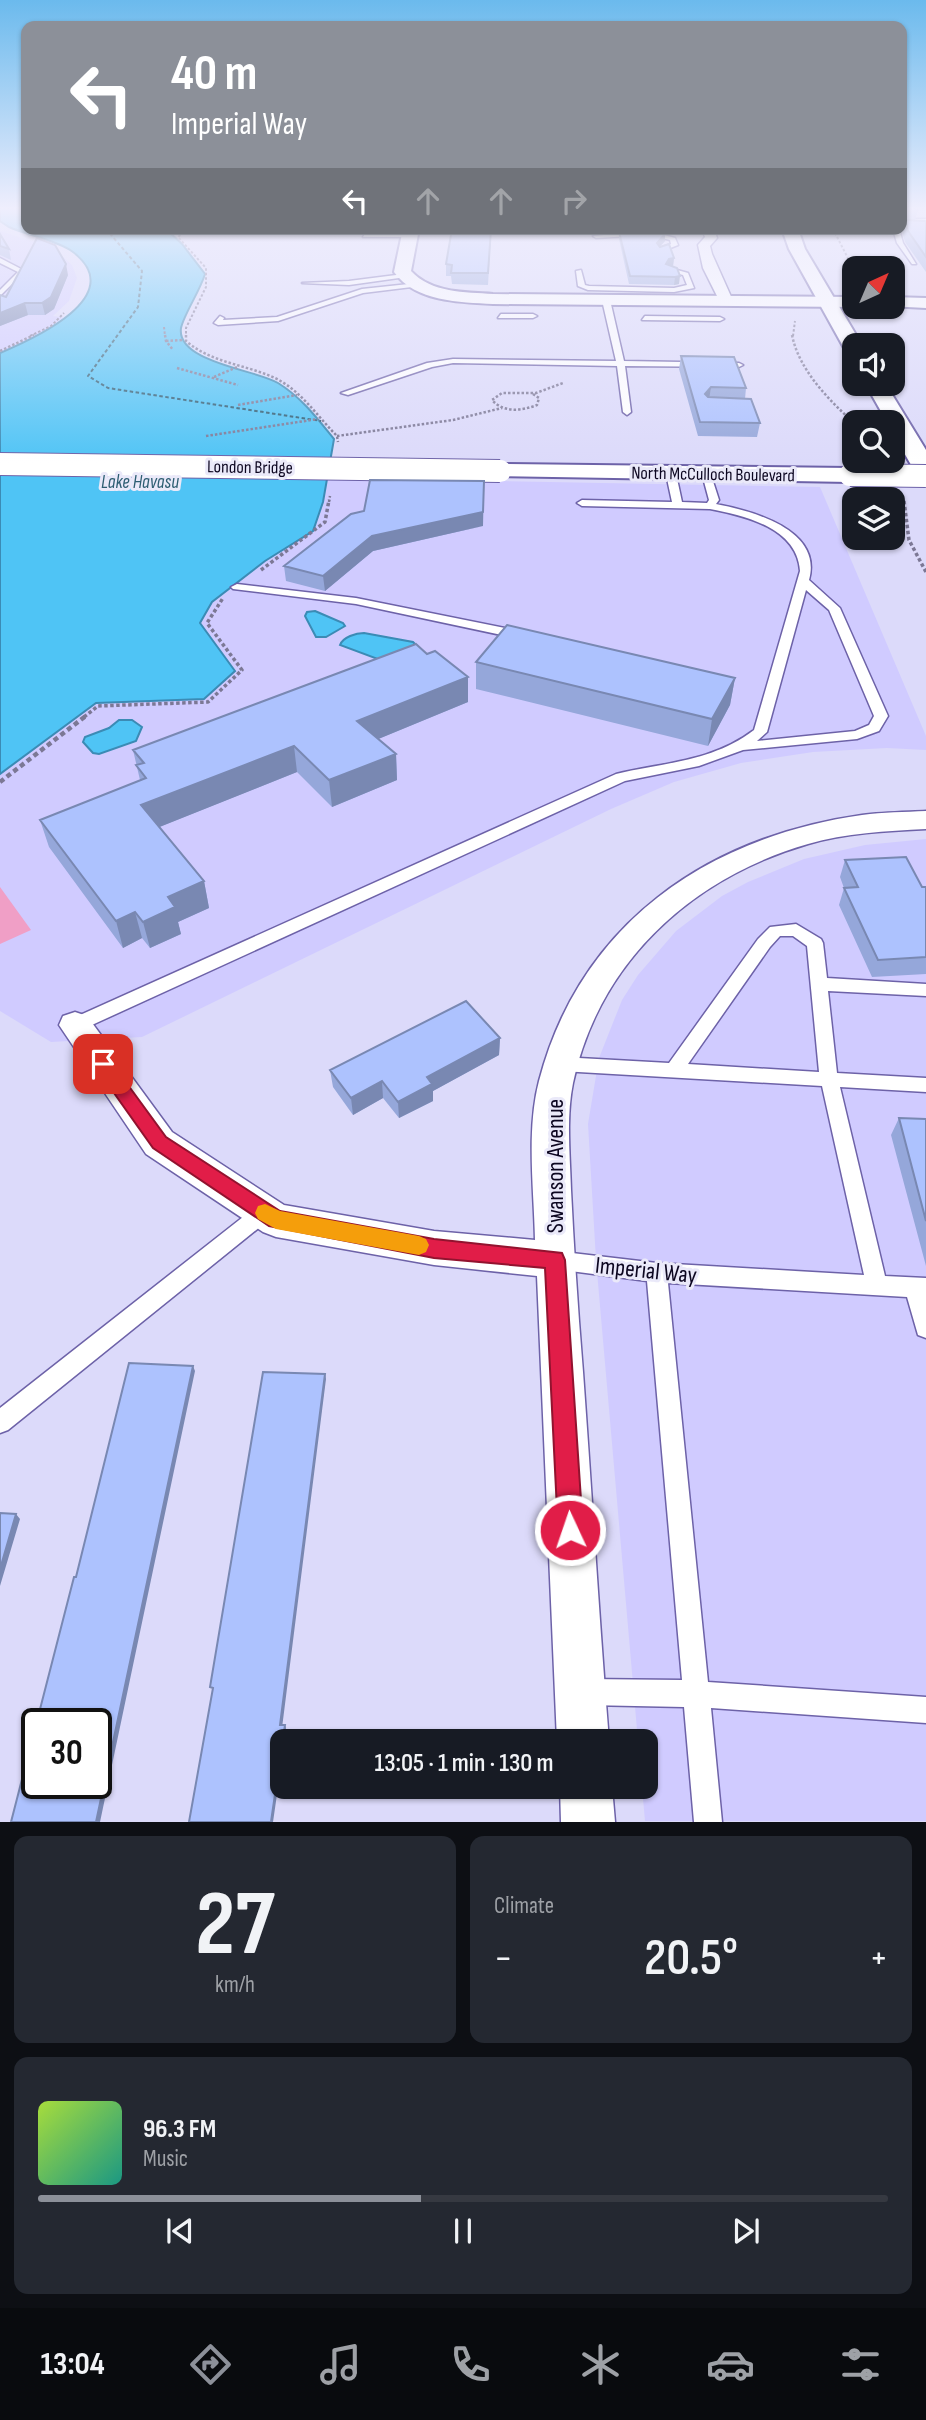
<!DOCTYPE html>
<html lang="en">
<head>
<meta charset="utf-8">
<style>
  :root { --surface:#171b24; --page:#242831; --text:#f1f3f6; --muted:#9ea1a6; --line:#363941; --accent:#8c9099 }
  body { margin:0; font-family:"Sofia Sans Condensed",sans-serif; background:var(--page); color:var(--text); height:100vh; display:flex; flex-direction:column; font-size:26px; white-space:nowrap }
  * { box-sizing:border-box; margin:0 }
  p { font-size:23px; color:var(--muted) }
  .icon { flex:none; width:38px; height:38px; fill:none; stroke:currentColor; stroke-width:2; stroke-linecap:round; stroke-linejoin:round }
  .map { position:relative; height:1822px; overflow:hidden }
  .side { display:flex; flex-direction:column; gap:14px; padding:14px; background:#0d0f14; flex:1 }
  .side>* { flex:none }
  .top-card { position:absolute; left:21px; top:21px; width:886px; height:214px; border-radius:14px; box-shadow:0 2px 5px #0004; background:#8c9099; color:#fff; overflow:hidden }
  .needle { width:46px; rotate:44deg }
  .fabs { position:absolute; left:842px; top:256px; display:grid; gap:14px }
  .fabs a { display:grid; place-items:center; width:63px; height:63px; border-radius:14px; background:var(--surface); box-shadow:0 2px 5px #0004; font-size:35px }
  .speed { position:absolute; left:21px; top:1708px; display:flex; gap:14px; font-size:35px; font-weight:700; text-align:center }
  .speed>* { display:grid; place-content:center; width:91px; height:91px; border-radius:50%; background:var(--surface); box-shadow:0 2px 5px #0004; line-height:1 }
  .speed .limit { border:4px solid #111; border-radius:10px; background:#fff; color:#111 }
  .pin { position:absolute; display:grid; place-items:center; width:60px; height:60px; color:#fff; margin:-30px; border-radius:14px; box-shadow:0 4px 10px #0006 }
  .me { position:absolute; width:77px; margin:-38px; rotate:357deg; stroke-linejoin:round; filter:drop-shadow(0 0 5px #0008) }
  .turn { display:flex; align-items:center; gap:24px; height:147px; padding:0 35px; font-size:32px }
  .turn .icon { width:91px; height:91px; stroke-width:2.5 }
  .turn b { display:block; font-size:49px; line-height:60px }
  .lanes { display:flex; align-items:center; height:66px; padding:0 35px; background:#0003; justify-content:center; gap:35px; direction:ltr }
  .lanes .off { opacity:.35 }
  .big { font-size:52px; font-weight:600; line-height:1.1 }
  .side .widget { flex:1; display:flex; flex-direction:column; justify-content:center; gap:10px; min-width:0; padding:0 24px; border-radius:14px; background:var(--page) }
  .side .dial { align-items:center; gap:0 }
  .dial b { font-size:91px; line-height:1 }
  .song { display:flex; align-items:center; gap:21px }
  .cover { width:84px; height:84px; border-radius:10px; background:linear-gradient(135deg,hsl(80 70% 55%),hsl(170 70% 35%)) }
  .played { height:7px; border-radius:4px; background:linear-gradient(90deg,var(--accent) 45%,var(--line) 45%) }
  .keys { display:flex; justify-content:space-around; direction:ltr }
  .heat { display:flex; justify-content:space-between; align-items:center; font-size:38px; direction:ltr }
  .side .tiles { flex:1; display:grid; gap:14px; grid-template-columns:1fr 1fr }
  .widget:last-child { grid-column:span 2 }
  .trip { position:absolute; left:270px; top:1729px; width:388px; height:70px; border-radius:14px; background:var(--surface); box-shadow:0 2px 5px #0004; font-weight:600; line-height:70px; text-align:center }
  .dock { display:flex; height:112px; justify-content:space-around; align-items:center; background:#090b0e; color:var(--muted) }
  .dock .icon { width:49px; height:49px }
  .dock .current { color:var(--accent) }
  .dock b { font-size:32px; color:var(--text) }
  .map>svg:first-child { display:block }
</style>
</head>
<body>
<div class="map">
<svg width="926" height="1822" viewBox="0 0 926 1822">
  <rect width="100%" height="100%" fill="#dcdafa"/>
  <path fill="#d0cbff" d="M0,231l53,17 19,17 5,13 -8,23 -16,15 13,2 -27,17 -39,18z
    M327,478l493,9 106,249v14l-39,-2 -74,4 -72,11 -67,19 -63,27 -469,228 -91,5 -51,-31v-237l96,-71 108,-4 31,-28 -36,-48 12,-21 54,-41 48,-30z
    M926,839v982h-281l-3,-34h4v-46h-8l-42,-481 -8,-136 11,-66 23,-58 16,-25 38,-44 46,-35 26,-14 56,-23 61,-14z"/>
  <path fill="#f09fc6" d="M0,887l31,43 -31,14z"/>
  <path fill="#4fc4f5" stroke="#3b8bb5" stroke-width="2" d="M0,208h26v21h140l16,15 23,30c-5,17 -21,40 -24,54 -5,34 76,42 97,55 23,14 39,35 56,56l-11,63 -10,29 -48,30 -53,41 -12,21 35,48 -31,28 -108,4 -96,71v-421c33,-14 130,-57 73,-101 -14,-11 -46,-17 -64,-25l-9,-6z
    M315,611l28,12 2,3 -19,11h-10l-11,-21 2,-4z
    M364,633l49,9 5,5 -35,14 -43,-16c3,-8 16,-12 24,-12z
    M119,720h13l10,7 -6,14 -37,13 -6,-1 -10,-11 2,-5 24,-9z"/>
  <g fill="none" stroke-linecap="round" stroke-linejoin="round">
    <path stroke="#2d5d72" stroke-width="2" stroke-dasharray="3.5 2.5" stroke-linecap="butt" d="M106,229l36,42 -4,36 -50,69 20,12 213,33"/>
    <g stroke="#6d62a8" stroke-width="3">
      <path id="lane" d="M901,219h25v4h-25z
        M893,229h6l4,14 13,21h-4l-15,-21z
        M649,231l26,7 3,7 -18,7 -2,-3 13,-5 -1,-4 -21,-5 -53,3 -3,-2z
        M365,234l44,1 3,2h-49z
        M0,258l25,13 -25,25v-6l18,-18 -18,-9z
        M670,268l18,5 6,15 -20,4 -86,-2 -10,-4 -2,-15 5,-1 4,15 4,1 85,2 13,-3 -4,-10 -15,-4z
        M404,274l2,3 -57,8 -47,-2 47,-2z
        M418,283l2,3 -57,7 -85,28 -60,4 -4,-2 6,-7 4,2 -1,2 54,-3 85,-28z
        M606,298l4,2 14,61 115,2 4,2 -4,2 -114,-1 6,46 -4,3 -4,-3 -6,-46 -164,-3 -21,4 -84,28 -7,-2 86,-30 26,-4 163,2 -14,-61z
        M501,314h32l4,2 -4,2h-35z
        M645,316l75,1 4,2 -4,2 -78,-1z
        M671,471l5,3 6,28 25,1 2,-3 -7,-26 8,-2 9,28 -3,4c37,7 107,26 93,76l31,28 48,108 -9,15 -22,8 -114,11 -44,16 -74,15 -544,249h-12l-3,-5 3,-5 547,-246c49,-12 96,-12 138,-44l46,-159c-3,-43 -54,-55 -90,-62l-128,-3 -5,-3 5,-3 90,2 -6,-28zM806,590l23,20 45,106 -5,9 -14,6 -98,10 10,-9z
        M237,584l119,14 164,33 6,4 -6,4 -164,-35 -123,-15 -2,-2z
        M796,924l25,15 2,4 4,35 99,6v12l-98,-5 9,82 89,5v14l-86,-5 45,189 41,2v60l-8,-3 -11,-38 -239,-14 40,399 218,15v26l-215,-15 11,114h-28l-10,-115 -98,-2 -9,-4 -4,-9 4,-9 9,-4 96,1 -35,-399 -92,-12 -7,-2 -3,-7 3,-7 7,-2 102,12 207,12 -42,-189 -261,-15 -6,-2 -3,-5 3,-5 6,-2 108,6 89,-124 12,-12zM780,936h13l14,10 12,126 -131,-8 82,-117z
        M264,1203l7,3 3,6 -3,6 -263,212 -8,3v-25l257,-202z"/>
    </g>
    <g stroke="#6d62a8" stroke-width="3">
      <path id="street" d="M702,229h12l3,9 -7,8 2,8 21,47 -2,3h-10l-18,-36 -5,-23 7,-8z
        M926,811v18c-40,2 -80,4 -118,15 -117,34 -209,118 -235,239 -7,34 -3,72 -2,107 3,61 7,122 12,182 9,123 16,246 26,369h-52l-20,-465 -103,-11 -158,-28 -13,-5 -117,-78 -87,-129 4,-9 12,-4 12,4 85,116 112,73 150,26 101,9c-1,-51 -9,-109 4,-159 41,-157 168,-244 323,-266 21,-3 43,-3 64,-4z
        M560,1787h52l3,35h-54z"/>
    </g>
    <g stroke="#6d62a8" stroke-width="4">
      <path id="secondary" d="M403,229h16l-8,42c20,22 54,21 82,23l361,3v9h4l-4,1 -361,-3c-34,-2 -77,-2 -99,-32z
        M892,297l34,1v10l-38,-2h4z
        M500,464l350,4 8,2 4,5 -4,5 -8,2 -358,-6 -4,-5 4,-5z"/>
    </g>
    <g stroke="#6d62a8" stroke-width="4">
      <path id="highway" d="M782,229h16l7,20 57,96h-8v9l-10,-6 -55,-99z
        M865,383h20l41,67v27l-8,-2 -4,-5 -22,-38v-10h-5z"/>
    </g>
    <path stroke="#7c7895" stroke-width="2" stroke-dasharray="2.5 2" stroke-linecap="butt" d="M181,229l3,3 -6,5 28,31v19l-20,41v8
      M833,229l21,41
      M164,327l1,9
      M30,336l21,-10 13,-13
      M793,336l2,-15"/>
    <path stroke="#7c7895" stroke-width="2.5" stroke-dasharray="2.5 2" stroke-linecap="butt" d="M165,335l1,6 7,9
      M186,335v6c27,23 60,23 91,38 25,13 41,38 60,57l1,6
      M792,335c7,35 36,64 62,88
      M166,341l17,-1
      M0,351l34,-16
      M177,368l61,17
      M214,377l23,-10
      M533,394l6,4 -2,7c-16,6 -33,8 -45,-5l10,-7h34l27,-10
      M238,405l59,-10
      M206,436l112,-17
      M337,436l116,-16 49,-12
      M329,502l1,-6"/>
    <path stroke="#7c7895" stroke-width="3.5" stroke-dasharray="3.5 2.5" stroke-linecap="butt" d="M904,501l5,39 17,32
      M261,570l64,-48 4,-22
      M84,717l14,-11 110,-4 34,-32 -35,-47 16,-25"/>
    <path stroke="#7c7895" stroke-width="4.5" stroke-dasharray="5 3.5" stroke-linecap="butt" d="M0,782l87,-67"/>
    <use href="#lane" fill="#fff" fill-rule="evenodd"/>
    <use href="#street" fill="#fff" fill-rule="evenodd"/>
    <use href="#secondary" fill="#fff" fill-rule="evenodd"/>
    <use href="#highway" fill="#fff" fill-rule="evenodd"/>
    <g stroke="#6d62a8" stroke-width="24" stroke-linecap="butt">
      <path id="secondary-bridge" d="M0,464l500,7
        M850,475l76,1"/>
    </g>
    <use href="#secondary-bridge" stroke="#fff" stroke-width="22"/>
  </g>
  <path fill="#95a7da" d="M901,208l17,2 -3,10 11,1v51l-21,-30 -3,-11 2,-10h-3z
    M447,229h81v5h-37l-3,51 -36,-1 -1,-8h-5v-12l5,-31h-4z
    M619,232l46,9 -5,6 14,11 -1,8 6,18 -5,1 -45,-1 -10,-45z
    M0,234l9,15 2,11 -11,-5z
    M68,275l-14,34 -9,6h-17l-28,11v-31l6,2z
    M681,356l65,32 -1,11 15,24 -3,14 -59,-1 -19,-67z
    M483,526l-110,25 -48,40 -39,-10 -2,-15z
    M427,654l41,23v25l-90,37 18,15 1,26 -65,27 -35,-35 -138,55 45,54 5,27 -31,14 3,12 -31,14 -8,-10 -19,10 -74,-101 -9,-27 100,-40 -7,-30z
    M476,662l259,16 -5,27 -22,41 -232,-57z
    M845,860l77,27h4v87l-54,3 -33,-72 5,-17 -4,-11z
    M500,1038l-1,17 -66,36v10l-34,17 -16,-20 -30,17 -20,-28 -3,-17z
    M899,1118l27,1v147l-35,-131z"/>
  <path fill="#7988b2" d="M617,229h22l-22,2z
    M665,234v7l-9,9 1,-7z
    M674,258l-1,8 -7,-2 3,-5z
    M66,264l2,11 -14,34 -9,6 -3,-12z
    M680,276l-1,8 -5,1 1,-8z
    M25,303l3,12 -28,11v-13z
    M711,387l-2,13 -4,-6z
    M484,481l-1,45 -110,25 -48,40 -2,-15 49,-40z
    M468,677v25l-109,45 -2,-26z
    M735,678l-5,27 -22,41 4,-27z
    M294,746l3,26 -150,60 -6,-27z
    M396,754l1,26 -65,27 -3,-27z
    M204,881l5,27 -31,14 3,12 -31,14 -7,-26 25,-25z
    M135,912l7,26 -19,10 -7,-27z
    M500,1038l-1,17 -66,36v10l-34,17 -1,-16 29,-25z
    M382,1081l1,17 -30,17 -2,-17z
    M193,1366l2,5 -95,451h-4z
    M325,1374l1,5 -44,349 -2,-3z
    M16,1514l4,5 -20,67v-17z
    M285,1725l1,3 -2,13h-2z
    M282,1746v14l-9,62h-2z"/>
  <path fill="#adc2fe" stroke="#7988b2" stroke-width="2" fill-rule="evenodd" d="M901,208h16l1,2 -15,1 -2,4z
    M905,220l21,1v36l-18,-26z
    M452,229h39l-3,44h-37l1,-8 -6,-1z
    M649,230l16,4 -8,9 3,4 9,-3 5,14 -5,1 -3,5 11,4 3,8 -5,1 -45,-1 -11,-44z
    M0,234l9,15 -9,-3z
    M37,238l18,7 11,19 -15,33 -9,6h-17l-25,10v-18l6,2z
    M681,356l53,1 12,31 -35,-1 -6,7 3,3 43,2 9,24 -60,-1z
    M370,480l114,1 -1,31 -111,24 -49,40 -39,-10 67,-52 13,-3z
    M507,625l228,53 -23,41 -236,-57z
    M416,644l11,10 8,-3 33,26 -111,44 39,33 -67,26 -35,-34 -153,59 63,76 -36,16 7,10 -32,15 -8,-10 -19,9 -76,-101 106,-42 -10,-13 8,-2 -11,-13z
    M906,857l16,30h4v70l-48,3 -34,-72 14,-1 -13,-27z
    M466,1001l34,37 -73,39 5,7 -34,18 -16,-21 -31,17 -21,-28z
    M899,1118l27,1v102z
    M129,1363l64,3 -97,456h-85l63,-245h2zM37,1724h59v59h-59z
    M263,1372l62,2 -45,351h5l-14,97h-82l24,-134 -3,-1z
    M0,1513l16,1 -16,55z"/>
  <linearGradient id="sky" x2="0" y2="1"><stop stop-color="#6bbaed"/><stop offset="0.45" stop-color="#efeefd"/><stop offset="1" stop-color="#efeefd" stop-opacity="0"/></linearGradient>
  <rect width="926" height="463" fill="url(#sky)"/>
  <path fill="#e11d48" stroke="#92132f" stroke-width="2" d="M103,1057l6,2 57,78 114,74 154,28 128,14 3,7 18,270 -4,8 -9,4 -8,-4 -4,-8 -13,-262 -111,-10 -165,-32 -116,-78 -56,-79 -3,-5 3,-5z"/>
  <path fill="#f59e0b" d="M265,1204l15,7 139,25 7,3 3,6 -3,7 -7,3 -143,-26 -18,-10 -3,-6 3,-7z"/>
  <g text-anchor="middle" stroke-width="6" stroke-linejoin="round" paint-order="stroke">
    <g font-size="18" fill="#0c0620" stroke="#eae9f9">
      <text transform="translate(250 467) rotate(1)" y="6">London Bridge</text>
      <text transform="translate(713 474) rotate(1)" y="6">North McCulloch Boulevard</text>
    </g>
    <g font-size="19" font-style="italic" fill="#2d5d72" stroke="#eae9f9">
      <text x="140" y="488">Lake Havasu</text>
    </g>
    <g font-size="24" fill="#0c0620" stroke="#eae9f9">
      <text transform="translate(555 1166) rotate(-90)" y="8">Swanson Avenue</text>
      <text transform="translate(646 1270) rotate(6)" y="8">Imperial Way</text>
    </g>
  </g>
</svg>
<div class="fabs">
<a><svg class="needle" viewBox="-14 -14 28 28"><path d="M0-13l5 13h-10z" fill="#e53935"/><path d="M0 13l5-13h-10z" fill="#9ea1a6"/></svg></a>
<a><svg class="icon" aria-label="sound" viewBox="0 0 24 24"><path d="M4 9h4l5-4v14l-5-4H4zM17 9q2 3 0 6"/></svg></a>
<a><svg class="icon" aria-label="search" viewBox="0 0 24 24"><circle cx="10" cy="10" r="6"/><path d="M15 15l6 6"/></svg></a>
<a><svg class="icon" aria-label="layers" viewBox="0 0 24 24"><path d="M12 4l9 5-9 5-9-5zM3 14l9 5 9-5"/></svg></a>
</div>
<div class="speed"><div class="limit">30</div></div>
<div class="pin" style="left:103px;top:1064px;background:#d93025"><svg class="icon" aria-label="arrive" viewBox="0 0 24 24"><path d="M6 21V4h12l-3 4 3 4H6"/></svg></div>
<svg class="me" style="left:570px;top:1530px" viewBox="-20 -20 40 40"><circle r="17" fill="#e11d48" stroke="#fff" stroke-width="3"/><path d="M0-11L8 9 0 5-8 9z" fill="#fff"/></svg>
<div class="trip">13:05 · 1 min · 130 m</div>
<div class="top-card">
<div class="turn"><svg class="icon" aria-label="left" viewBox="0 0 24 24"><path d="M17 20v-9H6M10 6l-5 5 5 5"/></svg><div><b>40 m</b>Imperial Way</div></div>
<div class="lanes"><svg class="icon" aria-label="left" viewBox="0 0 24 24"><path d="M17 20v-9H6M10 6l-5 5 5 5"/></svg><svg class="icon off" aria-label="ahead" viewBox="0 0 24 24"><path d="M12 20V5M6 11l6-6 6 6"/></svg><svg class="icon off" aria-label="ahead" viewBox="0 0 24 24"><path d="M12 20V5M6 11l6-6 6 6"/></svg><svg class="icon off" aria-label="right" viewBox="0 0 24 24"><path d="M7 20v-9h11M14 6l5 5-5 5"/></svg></div>
</div>
</div>
<section class="side">
<div class="tiles">
<div class="widget dial"><b>27</b><p>km/h</p></div>
<div class="widget"><p>Climate</p>
<div class="heat"><a>−</a><b class="big">20.5°</b><a>+</a></div>
</div>
<div class="widget">
<div class="song"><i class="cover"></i><div><b>96.3 FM</b><p>Music</p></div></div>
<div class="played"></div>
<div class="keys"><svg class="icon" aria-label="previous" viewBox="0 0 24 24"><path d="M18 5L8 12l10 7zM5 5v14"/></svg><svg class="icon" aria-label="pause" viewBox="0 0 24 24"><path d="M8 5v14M16 5v14"/></svg><svg class="icon" aria-label="next" viewBox="0 0 24 24"><path d="M6 5l10 7-10 7zM19 5v14"/></svg></div>
</div>
</div>
</section>
<nav class="dock">
<b>13:04</b>
<svg class="icon current" aria-label="directions" viewBox="0 0 24 24"><path d="M12 3l9 9-9 9-9-9zM9 14v-3h6M13 9l2 2-2 2"/></svg>
<svg class="icon" aria-label="music" viewBox="0 0 24 24"><path d="M9 18V5l10-2v13"/><circle cx="6" cy="18" r="3"/><circle cx="16" cy="16" r="3"/></svg>
<svg class="icon" aria-label="phone" viewBox="0 0 24 24"><path d="M5 4h4l2 5-3 2q2 4 5 5l2-3 5 2v4C11 20 4 13 5 4z"/></svg>
<svg class="icon" aria-label="climate" viewBox="0 0 24 24"><path d="M12 3v18M4 7l16 10M4 17L20 7"/></svg>
<svg class="icon" aria-label="car" viewBox="0 0 24 24"><path d="M5 17H2v-5l4-1 3-4h7l3 4 3 1v5h-3M9 17h6M6 11h13"/><circle cx="7" cy="17" r="2"/><circle cx="17" cy="17" r="2"/></svg>
<svg class="icon" aria-label="filters" viewBox="0 0 24 24"><path d="M4 7h16M4 17h16"/><circle cx="9" cy="7" r="2"/><circle cx="15" cy="17" r="2"/></svg>
</nav>
</body>
</html>
